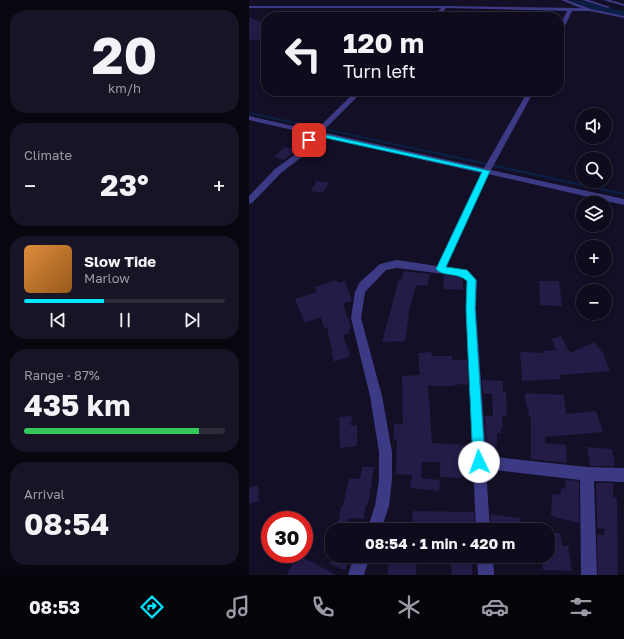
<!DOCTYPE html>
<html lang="en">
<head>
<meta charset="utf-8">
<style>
  :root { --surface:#0e0b1c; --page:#171425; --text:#f1f3f6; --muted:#9b9ba3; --line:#2e2b3b; --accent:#00e5ff }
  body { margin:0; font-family:"Golos Text",sans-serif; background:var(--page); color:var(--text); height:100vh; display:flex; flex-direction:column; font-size:15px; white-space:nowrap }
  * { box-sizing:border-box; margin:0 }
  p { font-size:13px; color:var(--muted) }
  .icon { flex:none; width:22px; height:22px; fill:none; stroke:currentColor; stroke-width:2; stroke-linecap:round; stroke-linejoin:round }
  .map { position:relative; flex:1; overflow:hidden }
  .details { display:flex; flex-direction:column; gap:10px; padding:10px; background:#08060f; width:249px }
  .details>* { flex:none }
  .guide { position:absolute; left:12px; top:12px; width:303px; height:84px; border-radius:16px; box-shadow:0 2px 6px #0003,0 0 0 1px var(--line); background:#0e0b1c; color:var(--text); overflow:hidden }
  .buttons { position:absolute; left:327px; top:108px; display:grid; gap:8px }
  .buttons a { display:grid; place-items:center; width:36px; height:36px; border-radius:50%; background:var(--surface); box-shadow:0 2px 6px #0003,0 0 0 1px var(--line); font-size:20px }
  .speed { position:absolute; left:12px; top:511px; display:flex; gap:8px; font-size:20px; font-weight:700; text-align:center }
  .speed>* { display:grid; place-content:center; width:52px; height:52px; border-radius:50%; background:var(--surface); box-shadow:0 2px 6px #0003,0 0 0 1px var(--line); line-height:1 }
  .speed .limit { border:6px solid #d22; background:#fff; color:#111 }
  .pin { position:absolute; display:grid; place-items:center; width:34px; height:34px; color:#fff; margin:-17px; border-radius:8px; box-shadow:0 2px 6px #0006 }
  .me { position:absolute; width:44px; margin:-22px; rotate:357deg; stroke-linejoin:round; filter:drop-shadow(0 0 3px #0008) }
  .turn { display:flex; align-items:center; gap:14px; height:84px; padding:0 16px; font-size:18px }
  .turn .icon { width:52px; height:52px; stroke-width:2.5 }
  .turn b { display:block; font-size:28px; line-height:34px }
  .big { font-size:30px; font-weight:700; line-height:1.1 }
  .details .card { flex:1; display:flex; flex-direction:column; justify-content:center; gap:6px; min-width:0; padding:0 14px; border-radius:16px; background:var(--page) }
  .details .dial { align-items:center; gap:0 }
  .dial b { font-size:52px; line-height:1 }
  .song { display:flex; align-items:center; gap:12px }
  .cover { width:48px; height:48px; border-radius:6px; background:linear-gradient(135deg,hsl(30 70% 55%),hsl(30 70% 35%)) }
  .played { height:4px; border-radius:2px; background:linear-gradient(90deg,var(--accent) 40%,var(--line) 40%) }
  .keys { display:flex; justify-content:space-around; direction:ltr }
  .heat { display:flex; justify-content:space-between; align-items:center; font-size:22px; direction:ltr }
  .charge { height:6px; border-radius:3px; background:linear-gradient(90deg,#34c759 87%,var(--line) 0) }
  .trip { position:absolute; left:76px; top:523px; width:230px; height:40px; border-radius:16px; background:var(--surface); box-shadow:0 2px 6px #0003,0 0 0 1px var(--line); font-weight:700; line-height:40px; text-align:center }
  .tabs { display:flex; height:64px; justify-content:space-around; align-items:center; background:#06040b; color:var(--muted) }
  .tabs .icon { width:28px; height:28px }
  .tabs .active { color:var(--accent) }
  .tabs b { font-size:18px; color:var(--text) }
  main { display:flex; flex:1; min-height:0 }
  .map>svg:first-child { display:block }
</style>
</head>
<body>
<main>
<section class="details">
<div class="card dial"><b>20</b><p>km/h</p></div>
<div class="card"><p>Climate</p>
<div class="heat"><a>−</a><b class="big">23°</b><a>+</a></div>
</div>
<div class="card">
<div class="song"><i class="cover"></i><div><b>Slow Tide</b><p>Marlow</p></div></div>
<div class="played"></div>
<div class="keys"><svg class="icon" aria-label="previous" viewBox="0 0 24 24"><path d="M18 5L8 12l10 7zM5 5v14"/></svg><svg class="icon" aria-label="pause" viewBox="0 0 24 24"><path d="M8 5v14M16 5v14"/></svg><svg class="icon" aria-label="next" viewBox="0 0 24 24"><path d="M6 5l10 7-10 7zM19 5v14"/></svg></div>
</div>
<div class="card"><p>Range · 87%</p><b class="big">435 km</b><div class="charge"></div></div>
<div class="card"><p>Arrival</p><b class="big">08:54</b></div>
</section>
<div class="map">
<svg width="375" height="575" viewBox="0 0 375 575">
  <rect width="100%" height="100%" fill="#130f26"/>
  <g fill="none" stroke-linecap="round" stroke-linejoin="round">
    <path stroke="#0a1f44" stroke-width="2" d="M0,113l186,40"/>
    <path stroke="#0a1f44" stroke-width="2.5" d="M182,152l193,42"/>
    <path fill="#0a1f44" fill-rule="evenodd" d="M320,0c18,0 36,8 55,11v6l-25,-5z"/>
  </g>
  <path fill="#241b47" d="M0,17l17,8v14l-17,1z
    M36,147l11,3 -12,10 -10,-3z
    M67,181l13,1 -6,11 -12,-2z
    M155,271l26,3 -3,12 -11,-1 -8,30h1l-4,26 -23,1 17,-63 3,1z
    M195,275l16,2 3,3v10l-20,-1z
    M87,280l2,3 7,-2 7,20 -9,2 8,24 -3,4 1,2 -6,2 7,21 -16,6 -7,-34h-3l-3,-11 -16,6 -10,-24 22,-7 -2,-5z
    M290,281h20l3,25 -22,-1z
    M312,336l9,17 24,-11 9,11 7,18 -50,4 1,4 -39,2 -2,-29 24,1 -1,-2 14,-1 -6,-11z
    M182,352l1,4h20v4h15l1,25 -13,-1v2h-27l4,57 38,2 1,24h-6v7l-3,-1 -1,3 -21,-1v-15h-18l-1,16 19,2 -1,11 -29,-3 2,-13 -16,-1 1,-35 -3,1v-16h9l-1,-48 18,-1 -2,-22z
    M233,380l21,1v11h3l1,24h-5l1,13h-2v4h-4v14h-10l-2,-31h8l-1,-22 -9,-1z
    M276,393l39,2 2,19 30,-3 7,21 -58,5v6l21,2 1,18 -36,-4v-42l-2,-1 -1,-9h-2z
    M103,416l-1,10 6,-1v21l-17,2 -1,-31z
    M338,447l25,2 3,17h-25z
    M113,467h12l-6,38h-2l-3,14 -14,-1 -1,4h-10l3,-16h2l6,-28 11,1z
    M317,480l13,1v42l-28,-7 1,-22 8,1 1,-7 4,1z
    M347,483h17v14l4,1 1,77h-20l-1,-40h7l1,-6 -8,-1z
    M9,485l1,16 -10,3v-16z
    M164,511l61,1 1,18 -48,-1v-2l-9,-1 1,-2 -7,-1z
    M241,514l30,4v12h-29z
    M299,533h12l2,13h6l4,25 -29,-1 -2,-14h7z
    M51,556l17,9 19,10h-49l6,-12 3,1z
    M85,556h17l-6,14 -15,-6z
    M140,556h28l-1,19h-28z
    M201,556h22v19h-20z"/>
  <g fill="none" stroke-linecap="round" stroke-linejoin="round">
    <path fill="#3d3a85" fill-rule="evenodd" d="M312,0h6l24,9 33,7v2l-34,-7h-18l-10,21 -3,2v-7l8,-16 -121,-3 -8,9h-5l8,-9h-192v-2h196l136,2z
      M333,0h7l21,7 -2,1z
      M354,0h7l14,4v2z
      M107,91h7l-41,41 162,36 44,-77h6l-43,79 133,29v6l-136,-31 -42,93 21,3 10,10 -1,29 10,147 101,11 37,1v14l-30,-1 3,94h-16l-1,-95 -94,-11 4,61h-14l-10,-221 1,-28 -6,-5 -64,-8 -11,2 -21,22 -4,26 21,78 10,56v28l-3,26 -8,24h-14l8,-24 4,-26v-28l-9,-56 -19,-78 4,-26 5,-10 20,-18 17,-4 40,6 44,-93 -163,-37 -13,12 -2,8 -22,17 -29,30 -3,1v-8l26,-27 22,-16 2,-8 12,-11 -62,-14v-4l66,15z
      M105,556h16l-6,19h-16z
      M228,556h16l1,19h-16z"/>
  </g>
  <path fill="#00e5ff" stroke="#0095a6" d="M64,132l177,39 -44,96 21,3 9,10 -1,29 10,153 -2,5 -4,1 -4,-1 -2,-5 -7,-153 1,-28c-9,-9 -25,-4 -31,-12l46,-97 -165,-36 -6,5h-4v-2z"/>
</svg>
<div class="buttons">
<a><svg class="icon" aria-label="sound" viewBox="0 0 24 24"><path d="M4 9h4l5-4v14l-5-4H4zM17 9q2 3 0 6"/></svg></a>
<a><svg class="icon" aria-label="search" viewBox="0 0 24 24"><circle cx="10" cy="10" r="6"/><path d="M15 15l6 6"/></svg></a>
<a><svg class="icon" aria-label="layers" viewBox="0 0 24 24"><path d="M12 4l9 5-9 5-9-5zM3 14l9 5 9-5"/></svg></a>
<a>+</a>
<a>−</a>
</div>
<div class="speed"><div class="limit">30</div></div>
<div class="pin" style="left:60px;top:140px;background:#d93025"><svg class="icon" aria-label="arrive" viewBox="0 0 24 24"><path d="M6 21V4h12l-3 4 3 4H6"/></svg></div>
<svg class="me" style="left:230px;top:462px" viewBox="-20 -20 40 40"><circle r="19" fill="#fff"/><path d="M0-13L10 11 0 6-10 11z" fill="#00e5ff"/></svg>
<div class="trip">08:54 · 1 min · 420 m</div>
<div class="guide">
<div class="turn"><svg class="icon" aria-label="left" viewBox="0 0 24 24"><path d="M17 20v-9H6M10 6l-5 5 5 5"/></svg><div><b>120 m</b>Turn left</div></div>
</div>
</div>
</main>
<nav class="tabs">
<b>08:53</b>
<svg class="icon active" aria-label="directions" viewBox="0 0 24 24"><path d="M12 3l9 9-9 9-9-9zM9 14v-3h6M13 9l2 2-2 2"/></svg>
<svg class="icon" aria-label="music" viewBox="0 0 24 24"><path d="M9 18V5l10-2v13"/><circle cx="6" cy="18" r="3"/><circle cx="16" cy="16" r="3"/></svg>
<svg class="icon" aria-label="phone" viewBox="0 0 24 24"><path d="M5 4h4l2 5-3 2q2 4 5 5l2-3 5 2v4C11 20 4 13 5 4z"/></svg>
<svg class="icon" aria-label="climate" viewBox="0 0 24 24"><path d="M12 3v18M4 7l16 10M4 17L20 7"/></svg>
<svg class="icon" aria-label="car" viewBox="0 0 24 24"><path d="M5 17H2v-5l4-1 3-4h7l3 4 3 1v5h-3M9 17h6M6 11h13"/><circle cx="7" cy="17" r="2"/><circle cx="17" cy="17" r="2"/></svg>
<svg class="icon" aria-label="filters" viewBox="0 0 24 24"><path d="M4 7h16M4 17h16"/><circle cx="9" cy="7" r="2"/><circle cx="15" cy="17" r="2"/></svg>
</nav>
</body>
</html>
